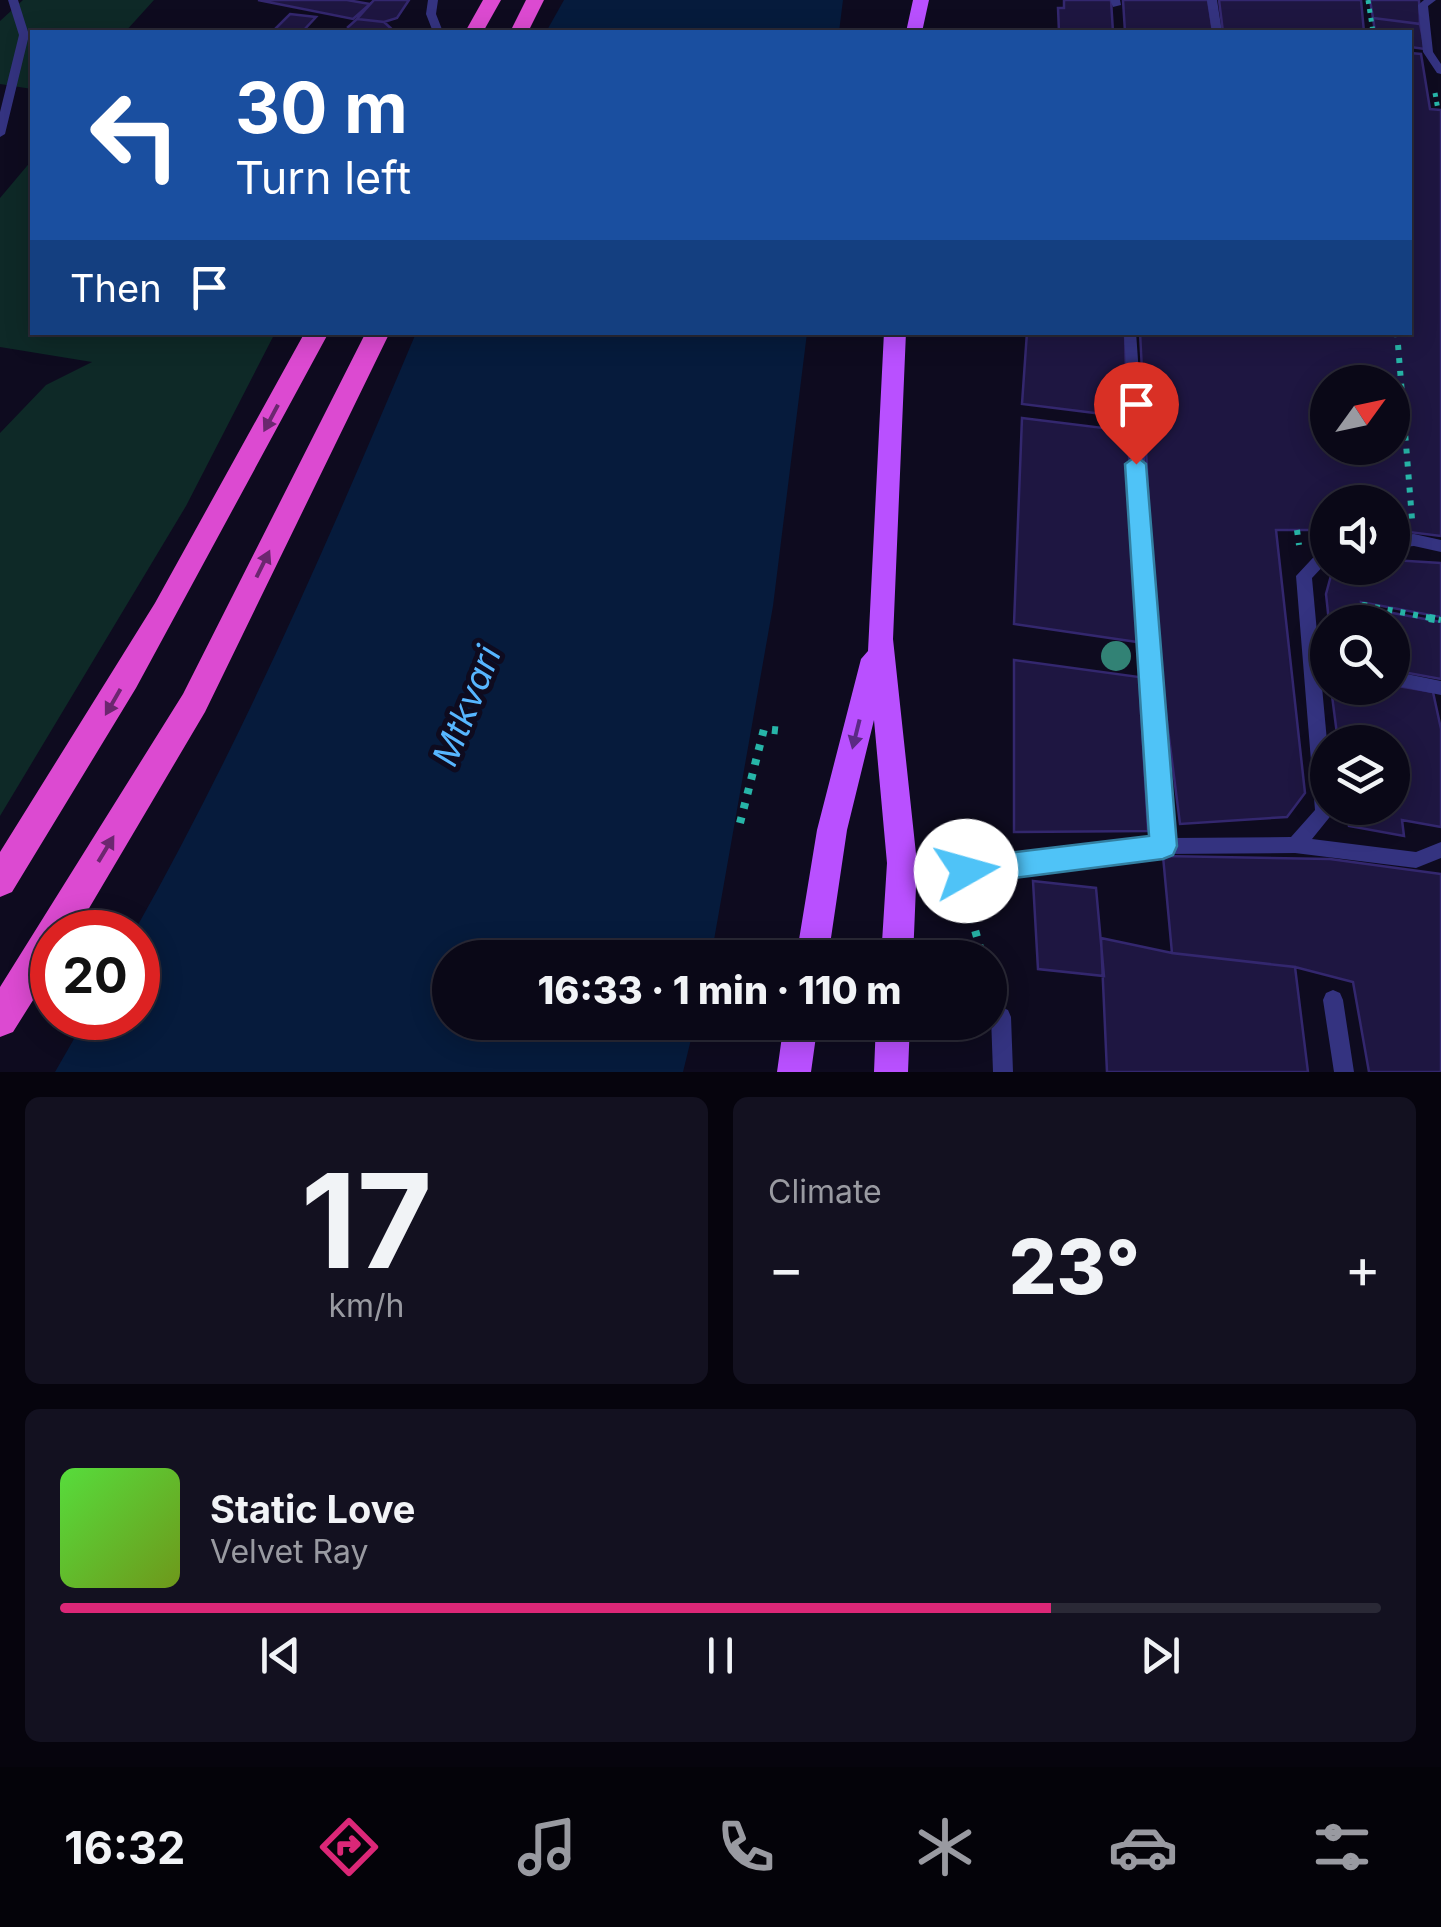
<!DOCTYPE html>
<html lang="en">
<head>
<meta charset="utf-8">
<style>
  :root { --surface:#0a0817; --page:#131120; --text:#f1f3f6; --muted:#999aa1; --line:#2a2936; --accent:#db2777 }
  body { margin:0; font-family:Inter,sans-serif; background:var(--page); color:var(--text); height:100vh; display:flex; flex-direction:column; font-size:38px; white-space:nowrap }
  * { box-sizing:border-box; margin:0 }
  p { font-size:32px; color:var(--muted) }
  .icon { flex:none; width:55px; height:55px; fill:none; stroke:currentColor; stroke-width:2; stroke-linecap:round; stroke-linejoin:round }
  .map { position:relative; height:1072px; overflow:hidden }
  .side { display:flex; flex-direction:column; gap:25px; padding:25px; background:#06040d; flex:1 }
  .side>* { flex:none }
  .hud { position:absolute; left:30px; top:30px; width:1382px; height:305px; border-radius:0px; box-shadow:0 5px 25px #0003,0 0 0 2px var(--line); background:#1a4fa0; color:#fff; overflow:hidden }
  .needle { width:65px; rotate:57deg }
  .buttons { position:absolute; left:1310px; top:365px; display:grid; gap:20px }
  .buttons a { display:grid; place-items:center; width:100px; height:100px; border-radius:50%; background:var(--surface); box-shadow:0 5px 25px #0003,0 0 0 2px var(--line); font-size:50px }
  .speed { position:absolute; left:30px; top:910px; display:flex; gap:20px; font-size:50px; font-weight:700; text-align:center }
  .speed>* { display:grid; place-content:center; width:130px; height:130px; border-radius:50%; background:var(--surface); box-shadow:0 5px 25px #0003,0 0 0 2px var(--line); line-height:1 }
  .speed .limit { border:15px solid #d22; background:#fff; color:#111 }
  .pin { position:absolute; display:grid; place-items:center; width:85px; height:85px; color:#fff; margin:-102px -42px; border-radius:50% 50% 50% 0; rotate:-45deg; box-shadow:0 0 10px #0007 }
  .pin .icon { rotate:45deg }
  .me { position:absolute; width:110px; margin:-55px; rotate:83deg; stroke-linejoin:round; filter:drop-shadow(0 0 8px #0008) }
  .turn { display:flex; align-items:center; gap:35px; height:210px; padding:0 40px; font-size:45px }
  .turn .icon { width:130px; height:130px; stroke-width:2.5 }
  .turn b { display:block; font-size:70px; line-height:85px }
  .then { display:flex; align-items:center; height:95px; padding:0 40px; background:#0003; gap:20px; font-size:38px }
  .big { font-size:75px; font-weight:800; line-height:1.1 }
  .side .widget { flex:1; display:flex; flex-direction:column; justify-content:center; gap:15px; min-width:0; padding:0 35px; border-radius:15px; background:var(--page) }
  .side .dial { align-items:center; gap:0 }
  .dial b { font-size:130px; line-height:1 }
  .song { display:flex; align-items:center; gap:30px }
  .cover { width:120px; height:120px; border-radius:15px; background:linear-gradient(135deg,hsl(110 70% 55%),hsl(80 70% 35%)) }
  .played { height:10px; border-radius:5px; background:linear-gradient(90deg,var(--accent) 75%,var(--line) 75%) }
  .keys { display:flex; justify-content:space-around; direction:ltr }
  .heat { display:flex; justify-content:space-between; align-items:center; font-size:55px; direction:ltr }
  .side .tiles { flex:1; display:grid; gap:25px; grid-template-columns:1fr 1fr }
  .widget:last-child { grid-column:span 2 }
  .trip { position:absolute; left:432px; top:940px; width:575px; height:100px; border-radius:50px; background:var(--surface); box-shadow:0 5px 25px #0003,0 0 0 2px var(--line); font-weight:800; line-height:100px; text-align:center }
  .tabs { display:flex; height:160px; justify-content:space-around; align-items:center; background:#040309; color:var(--muted) }
  .tabs .icon { width:70px; height:70px }
  .tabs .selected { color:var(--accent) }
  .tabs b { font-size:45px; color:var(--text) }
  .map>svg:first-child { display:block }
</style>
</head>
<body>
<div class="map">
<svg width="1441" height="1072" viewBox="0 0 1441 1072">
  <rect width="100%" height="100%" fill="#0e0b1f"/>
  <path fill="#0e2927" d="M23,0h131l-29,32h-93v57l-32,-5v-63z
    M32,160v172l243,1 -89,173 -186,310v-383l46,-48 46,-23 -92,-15v-149z"/>
  <path fill="#061b3c" d="M564,0h279l-4,32h-293z
    M416,333h391l-34,273 -62,351 -261,1v64l245,1 -12,49h-628l31,-54h52v-86h-4c109,-193 196,-395 282,-599z"/>
  <path fill="#1e1641" stroke="#33276e" stroke-width="2.5" fill-rule="evenodd" d="M258,0h89l23,4 -17,15z
    M374,0h35l-12,18 -13,4 -27,-3z
    M1064,0h47l2,32h-54l-1,-24h6z
    M1123,0h85l5,32h-88z
    M1219,0h142l3,32h-141z
    M1370,0h49l1,24 -47,-6z
    M290,14l26,3 -14,15h-30z
    M1373,18l47,6 5,25 -15,-2v-15h-35z
    M357,19l27,3 11,10h-42l-5,-5z
    M1410,53l11,1 9,55 11,1v426l-49,-6v-28h-64v28h-52l29,263 -18,24 -107,7 -25,-197 -15,-295h270zM1328,382h64v66h-64z
    M1027,332h98l2,85 -105,-13z
    M1022,418l106,13 9,211 -123,-18z
    M1392,560l49,3v54l-80,-15 2,20h-34l-3,-28 7,-26h59z
    M1366,608l75,14v57l-49,-9v-48h-25z
    M1014,660l125,17 9,154 -134,1z
    M1392,685l41,7 8,37v98l-39,-7 2,16 -55,-10 -2,-18h45v-66h-54l-7,-54z
    M1163,856l167,3 111,15v198h-72l-16,-90 -58,-15 -123,-14z
    M1033,881l63,7 8,88 -66,-7z
    M1101,938l71,15 123,14 13,105h-201z"/>
  <g fill="none" stroke-linecap="round" stroke-linejoin="round">
    <path stroke="#27b5a8" stroke-width="5" stroke-dasharray="4 5" stroke-linecap="butt" d="M1368,0l5,32
      M1435,93l3,17"/>
    <path stroke="#27b5a8" stroke-width="6" stroke-dasharray="5 8" stroke-linecap="butt" d="M1397,332l15,187
      M1297,530l2,15
      M1365,620l-1,-15 77,15"/>
    <path stroke="#27b5a8" stroke-width="8" stroke-dasharray="6 9" stroke-linecap="butt" d="M1365,618v4
      M1429,618l12,2
      M740,823l24,-94 18,2
      M967,902l16,56"/>
    <path fill="#343380" fill-rule="evenodd" d="M8,0h10l11,35 -24,99 -5,3v-25l19,-77z
      M428,0h10l-2,14 7,18h-10l-7,-18z
      M1110,0h10l1,5 -8,2z
      M1207,0h10l5,32h-10z
      M1424,0h12l-8,6 5,46 8,12v10l-4,-1 -14,-21 -5,-47z
      M1124,332h12l36,506 119,-1 24,-27 -19,-234 27,-29 5,-2v16l-16,17 16,174v56h4l1,5 -21,26 104,13 25,-10v16l-25,10 -121,-15 -132,1 -196,25 -72,-10 -2,-6 2,-6 7,-2 65,8 186,-24z
      M1414,534l27,6v12l-27,-6 -22,2v-12z
      M1392,671l49,10v14l-49,-10z
      M1333,990l7,3 3,7 11,72h-20l-11,-72 3,-7z
      M1001,1007l7,3 3,7 2,55h-20l-2,-55 3,-7z"/>
    <path fill="#b950ff" fill-rule="evenodd" d="M913,0h16l-7,32h-16z
      M884,332h22l-13,307 24,224 -4,95h-32l6,-95 -13,-143 -27,110 -19,128h-32l21,-128 44,-171 7,-8z
      M784,1022h34l-7,50h-34z
      M876,1022h34l-2,50h-34z"/>
    <path fill="#dc4ad1" fill-rule="evenodd" d="M483,0h18l-18,32h-18z
      M526,0h18l-16,32h-18z
      M305,332h24l-193,356 -124,204 -12,5v-45l155,-249z
      M366,332h24l-185,380 -130,220h-23v38l-39,62 -13,5v-50l183,-293z"/>
  </g>
  <circle fill="#328275" cx="1116" cy="656" r="15"/>
  <defs><path id="oneway-solid" d="M-6-.8H1V-3.2L6.5 0L1 3.2V.8H-6Z" transform="scale(2.5)"/></defs>
  <g fill="#6b276f">
    <use href="#oneway-solid" transform="translate(271 418) rotate(118)"/>
    <use href="#oneway-solid" transform="translate(263 564) rotate(-64)"/>
    <use href="#oneway-solid" transform="translate(113 702) rotate(120)"/>
    <use href="#oneway-solid" transform="translate(106 849) rotate(-59)"/>
  </g>
  <use fill="#5b2a84" href="#oneway-solid" transform="translate(856 734) rotate(104)"/>
  <path fill="#4fc3f7" stroke="#337fa1" stroke-width="2.5" d="M1136,456l10,8 31,382 -4,9 -10,4 -197,25 -9,-4 -5,-9 5,-9 9,-4 183,-22 -24,-372z"/>
  <g text-anchor="middle" stroke-width="10" stroke-linejoin="round" paint-order="stroke">
    <g font-size="35" font-style="italic" fill="#57b6ff" stroke="#0e0b1f">
      <text transform="translate(467 706) rotate(-68)" y="12">Mtkvari</text>
    </g>
  </g>
</svg>
<div class="buttons">
<a><svg class="needle" viewBox="-14 -14 28 28"><path d="M0-13l5 13h-10z" fill="#e53935"/><path d="M0 13l5-13h-10z" fill="#999aa1"/></svg></a>
<a><svg class="icon" aria-label="sound" viewBox="0 0 24 24"><path d="M4 9h4l5-4v14l-5-4H4zM17 9q2 3 0 6"/></svg></a>
<a><svg class="icon" aria-label="search" viewBox="0 0 24 24"><circle cx="10" cy="10" r="6"/><path d="M15 15l6 6"/></svg></a>
<a><svg class="icon" aria-label="layers" viewBox="0 0 24 24"><path d="M12 4l9 5-9 5-9-5zM3 14l9 5 9-5"/></svg></a>
</div>
<div class="speed"><div class="limit">20</div></div>
<div class="pin" style="left:1136px;top:464px;background:#d93025"><svg class="icon" aria-label="arrive" viewBox="0 0 24 24"><path d="M6 21V4h12l-3 4 3 4H6"/></svg></div>
<svg class="me" style="left:966px;top:871px" viewBox="-20 -20 40 40"><circle r="19" fill="#fff"/><path d="M0-13L10 11 0 6-10 11z" fill="#4fc3f7"/></svg>
<div class="trip">16:33 · 1 min · 110 m</div>
<div class="hud">
<div class="turn"><svg class="icon" aria-label="left" viewBox="0 0 24 24"><path d="M17 20v-9H6M10 6l-5 5 5 5"/></svg><div><b>30 m</b>Turn left</div></div>
<div class="then">Then<svg class="icon" aria-label="arrive" viewBox="0 0 24 24"><path d="M6 21V4h12l-3 4 3 4H6"/></svg></div>
</div>
</div>
<section class="side">
<div class="tiles">
<div class="widget dial"><b>17</b><p>km/h</p></div>
<div class="widget"><p>Climate</p>
<div class="heat"><a>−</a><b class="big">23°</b><a>+</a></div>
</div>
<div class="widget">
<div class="song"><i class="cover"></i><div><b>Static Love</b><p>Velvet Ray</p></div></div>
<div class="played"></div>
<div class="keys"><svg class="icon" aria-label="previous" viewBox="0 0 24 24"><path d="M18 5L8 12l10 7zM5 5v14"/></svg><svg class="icon" aria-label="pause" viewBox="0 0 24 24"><path d="M8 5v14M16 5v14"/></svg><svg class="icon" aria-label="next" viewBox="0 0 24 24"><path d="M6 5l10 7-10 7zM19 5v14"/></svg></div>
</div>
</div>
</section>
<nav class="tabs">
<b>16:32</b>
<svg class="icon selected" aria-label="directions" viewBox="0 0 24 24"><path d="M12 3l9 9-9 9-9-9zM9 14v-3h6M13 9l2 2-2 2"/></svg>
<svg class="icon" aria-label="music" viewBox="0 0 24 24"><path d="M9 18V5l10-2v13"/><circle cx="6" cy="18" r="3"/><circle cx="16" cy="16" r="3"/></svg>
<svg class="icon" aria-label="phone" viewBox="0 0 24 24"><path d="M5 4h4l2 5-3 2q2 4 5 5l2-3 5 2v4C11 20 4 13 5 4z"/></svg>
<svg class="icon" aria-label="climate" viewBox="0 0 24 24"><path d="M12 3v18M4 7l16 10M4 17L20 7"/></svg>
<svg class="icon" aria-label="car" viewBox="0 0 24 24"><path d="M5 17H2v-5l4-1 3-4h7l3 4 3 1v5h-3M9 17h6M6 11h13"/><circle cx="7" cy="17" r="2"/><circle cx="17" cy="17" r="2"/></svg>
<svg class="icon" aria-label="filters" viewBox="0 0 24 24"><path d="M4 7h16M4 17h16"/><circle cx="9" cy="7" r="2"/><circle cx="15" cy="17" r="2"/></svg>
</nav>
</body>
</html>
